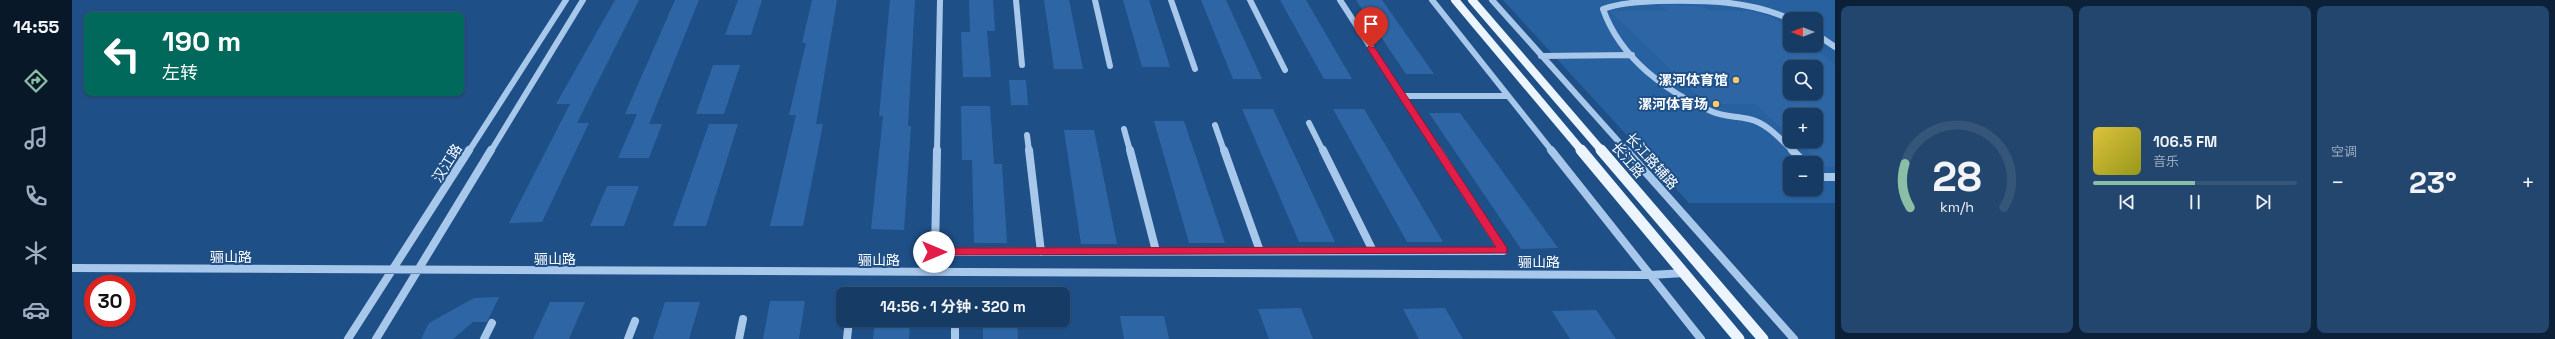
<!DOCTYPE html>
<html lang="zh">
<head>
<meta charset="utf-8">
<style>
  :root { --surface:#163b65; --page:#23466e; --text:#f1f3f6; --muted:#9eadbf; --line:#355579; --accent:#8abfa5 }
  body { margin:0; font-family:"Space Grotesk","Noto Sans SC",sans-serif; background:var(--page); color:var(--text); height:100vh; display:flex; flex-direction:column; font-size:15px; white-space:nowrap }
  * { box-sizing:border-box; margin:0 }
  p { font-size:13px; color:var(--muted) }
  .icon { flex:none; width:22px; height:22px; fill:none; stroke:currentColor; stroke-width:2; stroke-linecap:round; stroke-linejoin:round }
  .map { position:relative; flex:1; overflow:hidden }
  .details { display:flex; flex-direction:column; gap:6px; padding:6px; background:#0c2038; width:720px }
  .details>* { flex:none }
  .guide { position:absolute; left:12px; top:12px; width:380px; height:84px; border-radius:8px; box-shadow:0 1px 3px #0004,0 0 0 1px var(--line); background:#00695c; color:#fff; overflow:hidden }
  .needle { width:26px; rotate:270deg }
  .fabs { position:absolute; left:1711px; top:12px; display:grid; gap:8px }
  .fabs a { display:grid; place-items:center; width:40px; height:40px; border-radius:8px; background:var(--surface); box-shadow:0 1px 3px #0004,0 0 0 1px var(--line); font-size:20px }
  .speed { position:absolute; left:12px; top:275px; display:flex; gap:8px; font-size:20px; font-weight:700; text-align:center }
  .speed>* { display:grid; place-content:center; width:52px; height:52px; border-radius:50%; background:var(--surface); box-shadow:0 1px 3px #0004,0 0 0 1px var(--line); line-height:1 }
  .speed .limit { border:6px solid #d22; background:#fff; color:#111 }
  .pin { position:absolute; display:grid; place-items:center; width:34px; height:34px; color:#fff; margin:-41px -17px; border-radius:50% 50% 50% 0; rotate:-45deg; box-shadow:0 0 4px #0007 }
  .pin .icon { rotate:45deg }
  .me { position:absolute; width:44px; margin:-22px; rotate:90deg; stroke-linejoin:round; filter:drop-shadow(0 0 3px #0008) }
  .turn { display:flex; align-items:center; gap:14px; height:84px; padding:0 12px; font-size:18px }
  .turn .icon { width:52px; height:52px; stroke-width:2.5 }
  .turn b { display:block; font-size:28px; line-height:34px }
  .big { font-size:30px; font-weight:700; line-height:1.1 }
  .details .tile { flex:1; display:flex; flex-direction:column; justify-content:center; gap:6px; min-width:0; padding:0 14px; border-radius:8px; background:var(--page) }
  .details .dial { align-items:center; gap:0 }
  .dial svg { height:104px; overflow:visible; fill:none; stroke:var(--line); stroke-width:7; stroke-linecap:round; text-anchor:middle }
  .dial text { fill:var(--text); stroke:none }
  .song { display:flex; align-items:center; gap:12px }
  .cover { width:48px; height:48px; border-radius:6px; background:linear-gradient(135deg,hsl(50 70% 55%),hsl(60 70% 35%)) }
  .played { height:4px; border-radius:2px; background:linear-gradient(90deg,var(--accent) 50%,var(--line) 50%) }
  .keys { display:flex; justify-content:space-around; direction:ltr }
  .heat { display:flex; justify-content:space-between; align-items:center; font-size:22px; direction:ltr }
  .details .tiles { flex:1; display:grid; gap:6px; grid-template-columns:repeat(3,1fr) }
  .trip { position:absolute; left:764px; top:287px; width:234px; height:40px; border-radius:8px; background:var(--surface); box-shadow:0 1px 3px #0004,0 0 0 1px var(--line); font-weight:700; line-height:40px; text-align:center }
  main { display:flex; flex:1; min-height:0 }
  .tab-bar { display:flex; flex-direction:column; width:72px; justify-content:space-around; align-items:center; background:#091828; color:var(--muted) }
  .tab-bar .icon { width:28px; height:28px }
  .tab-bar .current { color:var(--accent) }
  .tab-bar b { font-size:18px; color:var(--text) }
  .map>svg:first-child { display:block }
</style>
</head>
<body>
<main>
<nav class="tab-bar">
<b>14:55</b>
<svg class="icon current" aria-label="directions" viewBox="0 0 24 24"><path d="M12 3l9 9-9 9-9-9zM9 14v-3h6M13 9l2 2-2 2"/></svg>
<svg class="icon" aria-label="music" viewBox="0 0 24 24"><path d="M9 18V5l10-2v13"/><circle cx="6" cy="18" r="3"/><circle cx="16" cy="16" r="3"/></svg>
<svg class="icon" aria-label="phone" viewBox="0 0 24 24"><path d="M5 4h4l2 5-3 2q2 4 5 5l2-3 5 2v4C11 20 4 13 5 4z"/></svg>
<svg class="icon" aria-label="climate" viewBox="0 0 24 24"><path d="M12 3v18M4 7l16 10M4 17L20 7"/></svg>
<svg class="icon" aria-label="car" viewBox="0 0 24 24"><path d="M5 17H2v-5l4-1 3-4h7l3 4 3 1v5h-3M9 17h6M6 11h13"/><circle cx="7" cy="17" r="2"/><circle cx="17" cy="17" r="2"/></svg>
</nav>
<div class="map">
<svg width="1763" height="339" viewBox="0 0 1763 339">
  <rect width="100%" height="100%" fill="#1e4f87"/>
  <path fill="#2861a0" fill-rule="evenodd" d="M1431,0h332v203h-146zM1718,19h26v26h-26zM1718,67h26v26h-26zM1718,115h26v26h-26zM1718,163h26v26h-26z"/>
  <path fill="#2e66a5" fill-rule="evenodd" d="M543,0h24l-62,123h12l-47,99 -33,1 61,-119h-14z
    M603,0h24l-50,124h13l-13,34h-31l19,-44h-12z
    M666,0h24l-11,35h-26z
    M740,0h25l-21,124h7l-20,102h-33l26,-111h-7l17,-72h-4z
    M818,0h25l-7,126h3l-7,104 -33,-1 12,-113h-4z
    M897,0h24l2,31h-8l4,46h-28l-2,-45h9z
    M972,0h25l14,69h-29z
    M1051,0h26l21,67h-28z
    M1129,0h25l36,79h-29z
    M1208,0h26l46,79h-28z
    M1284,0h26l52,74h-28z
    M1589,5l42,1 6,5h41l22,6 18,13v15h20l25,20v102h-10l-29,-26h20v-26h-26v21l-35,-32h-49l-96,-93h58zM1718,67h26v26h-26z
    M641,65h27l-16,49h-28z
    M937,80h17l2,25h-17z
    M889,106h29l4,58h8l5,79h-33l-2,-83h-10z
    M1170,109h31l62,133h-36z
    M1261,109h31l79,133h-36z
    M1357,113h31l98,135 -37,1z
    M1082,121h30l41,122h-36z
    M637,124h29l-32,102h-33z
    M992,130h30l23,114h-36z
    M535,186h32l-15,40h-34z
    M427,297l-12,25h-14l-20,17h-32l8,-16 45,-25z
    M698,301h35l-6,38h-36z
    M478,302h35l-16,37h-36z
    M593,302h35l-11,37h-36z
    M1229,308l12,31h-44l-11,-30z
    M1373,308l18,31h-44l-16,-30z
    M1524,310l20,29h-46l-18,-28z
    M1048,316h44l5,23h-45z
    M803,320h35l-1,19h-36z
    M911,320h34l1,19h-35z"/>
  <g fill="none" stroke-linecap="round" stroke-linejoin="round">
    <path stroke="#a8c8eb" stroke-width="6" d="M944,0l6,65
      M1023,0l15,66
      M1099,0l24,69
      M1178,0l35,70
      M1268,0l98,151
      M1360,0l120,151
      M1420,0l135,151
      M1718,19c-43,-19 -86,-19 -132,-18 -19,1 -38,2 -55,8 17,49 64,84 110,103 12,5 24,4 36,7 18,4 31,20 44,32
      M1744,34l19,13
      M1469,56l91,-1
      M1331,96h105
      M1237,123l14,28
      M1143,125l9,26
      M1052,129l6,22
      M955,135l2,16
      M397,151l97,-151
      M419,151l92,-151
      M865,151l3,-151"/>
    <path stroke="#a8c8eb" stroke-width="8" d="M865,150l-2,102 568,-1 -65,-101
      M957,150l12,102
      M1058,150l26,101
      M1152,150l36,101
      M1251,150l50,101
      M1479,150l150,189
      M1554,150l168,189
      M1720,150l13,13
      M1744,173l5,4h14
      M0,268l1578,7 35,-2
      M883,320v19
      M276,339l121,-189
      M304,339l115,-189
      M412,339l8,-16
      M556,339l7,-18
      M667,339l4,-20
      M775,339l2,-19"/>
    <path stroke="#ecf4fe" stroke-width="8" d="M1383,0l127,151
      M1400,0l130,151"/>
    <path stroke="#ecf4fe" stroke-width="11" d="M1509,150l158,189
      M1529,150l162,189"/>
  </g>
  <path fill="#e11d48" stroke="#92132f" d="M1297,46l6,2 132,200v5l-573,2 -5,-3 5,-4 562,-1 -129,-199z"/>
  <g fill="#f9cb67" stroke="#1e4f87" stroke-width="1.5">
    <circle cx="1664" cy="80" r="4"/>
    <circle cx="1644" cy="104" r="4"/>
  </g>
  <g text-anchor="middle" stroke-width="4" stroke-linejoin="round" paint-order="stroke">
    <g font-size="14" font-weight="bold" fill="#fff" stroke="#1e4f87" text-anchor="end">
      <text x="1656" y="85">漯河体育馆</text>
      <text x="1636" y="109">漯河体育场</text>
    </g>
    <g font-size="14" fill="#fff" stroke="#1e4f87">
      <text transform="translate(1556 160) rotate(49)" y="5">长江路</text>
      <text transform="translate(1580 161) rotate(48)" y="5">长江路辅路</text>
      <text transform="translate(375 163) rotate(-58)" y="5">汉江路</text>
      <text x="159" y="262">骊山路</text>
      <text x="483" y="264">骊山路</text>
      <text x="807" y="265">骊山路</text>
      <text x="1467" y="267">骊山路</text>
    </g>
  </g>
</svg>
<div class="fabs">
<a><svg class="needle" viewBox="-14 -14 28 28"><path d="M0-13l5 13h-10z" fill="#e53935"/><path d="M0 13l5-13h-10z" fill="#9eadbf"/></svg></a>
<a><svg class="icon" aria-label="search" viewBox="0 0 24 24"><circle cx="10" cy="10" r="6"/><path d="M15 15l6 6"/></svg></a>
<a>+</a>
<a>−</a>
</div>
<div class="speed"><div class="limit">30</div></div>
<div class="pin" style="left:1299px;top:48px;background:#d93025"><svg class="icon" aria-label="arrive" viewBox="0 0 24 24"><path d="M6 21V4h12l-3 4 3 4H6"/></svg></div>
<svg class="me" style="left:862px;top:252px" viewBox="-20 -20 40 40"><circle r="19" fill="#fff"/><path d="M0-13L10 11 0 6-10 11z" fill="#e11d48"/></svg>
<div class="trip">14:56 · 1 分钟 · 320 m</div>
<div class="guide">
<div class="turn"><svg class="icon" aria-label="left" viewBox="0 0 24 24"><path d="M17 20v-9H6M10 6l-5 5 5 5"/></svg><div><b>190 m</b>左转</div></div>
</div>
</div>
<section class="details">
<div class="tiles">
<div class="tile dial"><svg viewBox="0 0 100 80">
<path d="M14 69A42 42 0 1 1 86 69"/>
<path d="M14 69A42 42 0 0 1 10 35" stroke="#8abfa5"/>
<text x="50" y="56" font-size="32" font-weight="700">28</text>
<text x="50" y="72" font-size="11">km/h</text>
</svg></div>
<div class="tile">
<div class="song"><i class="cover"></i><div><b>106.5 FM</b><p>音乐</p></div></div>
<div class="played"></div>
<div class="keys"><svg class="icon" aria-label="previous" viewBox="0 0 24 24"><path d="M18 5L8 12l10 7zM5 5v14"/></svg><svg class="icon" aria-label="pause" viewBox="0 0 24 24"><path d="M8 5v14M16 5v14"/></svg><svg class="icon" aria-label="next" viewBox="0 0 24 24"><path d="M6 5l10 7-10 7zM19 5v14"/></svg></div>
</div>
<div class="tile"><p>空调</p>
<div class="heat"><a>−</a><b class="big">23°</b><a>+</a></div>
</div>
</div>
</section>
</main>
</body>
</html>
